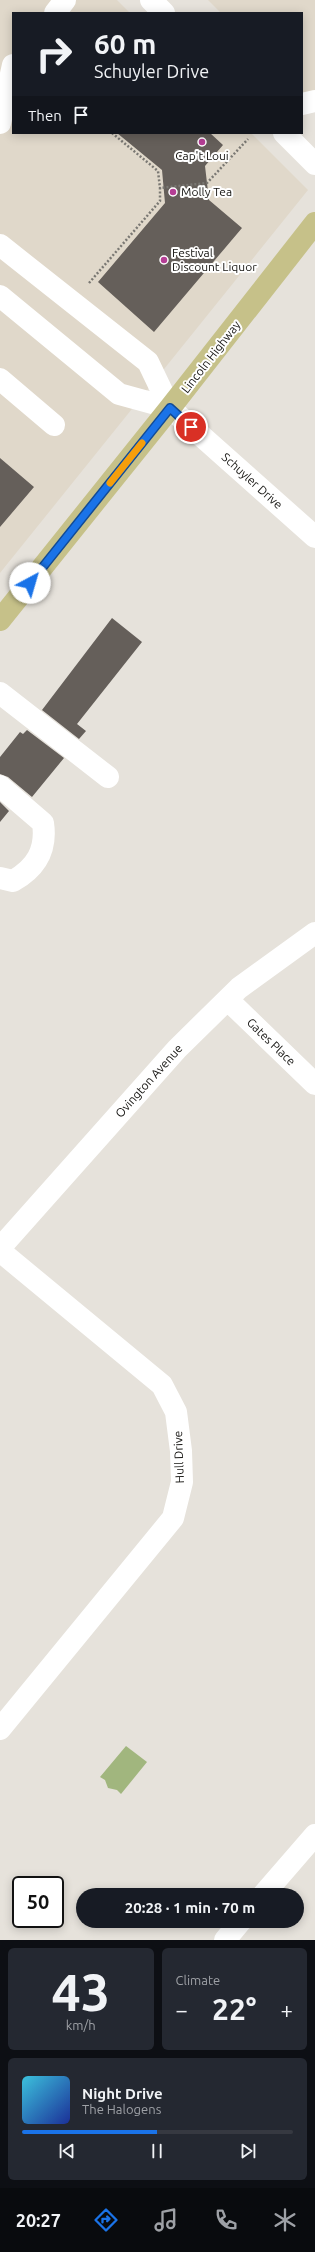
<!DOCTYPE html>
<html lang="en">
<head>
<meta charset="utf-8">
<style>
  :root { --surface:#171b24; --page:#242831; --text:#f1f3f6; --muted:#9ea1a6; --line:#363941; --accent:#1a73e8 }
  body { margin:0; font-family:Ubuntu,sans-serif; background:var(--page); color:var(--text); height:100vh; display:flex; flex-direction:column; font-size:15px; white-space:nowrap }
  * { box-sizing:border-box; margin:0 }
  p { font-size:13px; color:var(--muted) }
  .icon { flex:none; width:22px; height:22px; fill:none; stroke:currentColor; stroke-width:2; stroke-linecap:round; stroke-linejoin:round }
  .map { position:relative; height:1940px; overflow:hidden }
  .sheet { display:flex; flex-direction:column; gap:8px; padding:8px; background:#0d0f14; flex:1 }
  .sheet>* { flex:none }
  .banner { position:absolute; left:12px; top:12px; width:291px; height:122px; border-radius:0px; box-shadow:0 2px 10px #0003; background:#171b24; color:var(--text); overflow:hidden }
  .speed { position:absolute; left:12px; top:1876px; display:flex; gap:8px; font-size:20px; font-weight:700; text-align:center }
  .speed>* { display:grid; place-content:center; width:52px; height:52px; border-radius:50%; background:var(--surface); box-shadow:0 2px 10px #0003; line-height:1 }
  .speed .limit { border:2px solid #111; border-radius:6px; background:#fff; color:#111 }
  .pin { position:absolute; display:grid; place-items:center; width:34px; height:34px; color:#fff; margin:-17px; border:2px solid #fff; border-radius:50%; box-shadow:0 1px 4px #0007 }
  .me { position:absolute; width:44px; margin:-22px; rotate:39deg; stroke-linejoin:round; filter:drop-shadow(0 0 3px #0008) }
  .turn { display:flex; align-items:center; gap:14px; height:84px; padding:0 16px; font-size:18px }
  .turn .icon { width:52px; height:52px; stroke-width:2.5 }
  .turn b { display:block; font-size:28px; line-height:34px }
  .then { display:flex; align-items:center; height:38px; padding:0 16px; background:#0003; gap:8px; font-size:15px }
  .big { font-size:30px; font-weight:600; line-height:1.1 }
  .sheet .widget { flex:1; display:flex; flex-direction:column; justify-content:center; gap:6px; min-width:0; padding:0 14px; border-radius:6px; background:var(--page) }
  .sheet .dial { align-items:center; gap:0 }
  .dial b { font-size:52px; line-height:1 }
  .song { display:flex; align-items:center; gap:12px }
  .cover { width:48px; height:48px; border-radius:6px; background:linear-gradient(135deg,hsl(190 70% 55%),hsl(230 70% 35%)) }
  .played { height:4px; border-radius:2px; background:linear-gradient(90deg,var(--accent) 50%,var(--line) 50%) }
  .keys { display:flex; justify-content:space-around; direction:ltr }
  .heat { display:flex; justify-content:space-between; align-items:center; font-size:22px; direction:ltr }
  .sheet .tiles { flex:1; display:grid; gap:8px; grid-template-columns:1fr 1fr }
  .widget:last-child { grid-column:span 2 }
  .trip { position:absolute; left:76px; top:1888px; width:228px; height:40px; border-radius:20px; background:var(--surface); box-shadow:0 2px 10px #0003; font-weight:600; line-height:40px; text-align:center }
  .menu { display:flex; height:64px; justify-content:space-around; align-items:center; background:#090b0e; color:var(--muted) }
  .menu .icon { width:28px; height:28px }
  .menu .active { color:var(--accent) }
  .menu b { font-size:18px; color:var(--text) }
  .map>svg:first-child { display:block }
</style>
</head>
<body>
<div class="map">
<svg width="315" height="1940" viewBox="0 0 315 1940">
  <rect width="100%" height="100%" fill="#e6e2db"/>
  <path fill="#e0d8ca" d="M0,0h117l13,13h-117v120h238l57,57 -308,383z
    M208,0h107v108l-13,-14v-81h-81z"/>
  <path fill="#a1b67e" d="M126,1746l21,16 -26,32 -4,-4 -9,-2 -3,-8 -5,-3z"/>
  <path fill="#655f5a" d="M117,133h93l13,12 -18,21 4,34 33,28 -88,104 -56,-50 67,-79 -3,-33z
    M0,458l34,29 -34,40z
    M112,618l30,24 -65,82 9,7 -7,8 -37,-29z
    M27,730l37,28 -32,39 -24,-20 -8,-3v-17l20,-25 3,2z
    M0,802l9,9 -9,11z"/>
  <g fill="none" stroke-linecap="round" stroke-linejoin="round">
    <path stroke="#7a7873" stroke-width="2.5" stroke-dasharray="2 2" stroke-linecap="butt" d="M112,133l46,38 2,17
      M89,283l71,-82v-13l47,-5 41,-44"/>
    <path stroke="#fff" stroke-width="22" d="M151,0l13,13
      M55,13l10,-13
      M302,104l13,-3
      M0,123l13,-58
      M284,133l31,31
      M0,245l148,117 22,46 145,129
      M0,296l119,98 51,14
      M0,379l54,46
      M0,693l108,84
      M0,786l43,37c4,27 -7,45 -30,58l-13,-3
      M228,1000l87,84
      M0,1248l177,-199 62,-61 76,-55
      M0,1251l162,134 14,27 5,39 1,31 -9,36 -173,211
      M263,1895l52,-60
      M225,1940l16,-19"/>
    <path stroke="#c6c189" stroke-width="22" d="M0,620l170,-212 145,-185"/>
  </g>
  <g fill="none" stroke-linecap="round" stroke-linejoin="round">
    <g stroke="#114b97" stroke-width="10">
      <path id="route" d="M30,583l140,-175 21,19"/>
    </g>
    <use href="#route" stroke="#1a73e8" stroke-width="7"/>
    <path stroke="#f59e0b" stroke-width="7" d="M110,483l32,-40"/>
  </g>
  <g fill="#b53e95" stroke="#fff" stroke-width="1.5">
    <circle cx="202" cy="142" r="4"/>
    <circle cx="173" cy="192" r="4"/>
    <circle cx="164" cy="260" r="4"/>
  </g>
  <g text-anchor="middle" stroke-width="4" stroke-linejoin="round" paint-order="stroke">
    <g font-size="12" fill="#141310" stroke="#fff" text-anchor="start">
      <text x="202" y="160" text-anchor="middle">Cap't Loui</text>
      <text x="181" y="196">Molly Tea</text>
      <text x="172" y="257">Festival<tspan x="172" dy="14">Discount Liquor</tspan></text>
    </g>
    <g font-size="12" fill="#141310" stroke="#fff">
      <text transform="translate(211 357) rotate(-52)" y="4">Lincoln Highway</text>
      <text transform="translate(252 481) rotate(42)" y="4">Schuyler Drive</text>
      <text transform="translate(271 1042) rotate(44)" y="4">Gates Place</text>
      <text transform="translate(149 1081) rotate(-48)" y="4">Ovington Avenue</text>
      <text transform="translate(179 1457) rotate(-92)" y="4">Hull Drive</text>
    </g>
  </g>
</svg>
<div class="speed"><div class="limit">50</div></div>
<div class="pin" style="left:191px;top:427px;background:#d93025"><svg class="icon" aria-label="arrive" viewBox="0 0 24 24"><path d="M6 21V4h12l-3 4 3 4H6"/></svg></div>
<svg class="me" style="left:30px;top:583px" viewBox="-20 -20 40 40"><circle r="19" fill="#fff"/><path d="M0-13L10 11 0 6-10 11z" fill="#1a73e8"/></svg>
<div class="trip">20:28 · 1 min · 70 m</div>
<div class="banner">
<div class="turn"><svg class="icon" aria-label="right" viewBox="0 0 24 24"><path d="M7 20v-9h11M14 6l5 5-5 5"/></svg><div><b>60 m</b>Schuyler Drive</div></div>
<div class="then">Then<svg class="icon" aria-label="arrive" viewBox="0 0 24 24"><path d="M6 21V4h12l-3 4 3 4H6"/></svg></div>
</div>
</div>
<section class="sheet">
<div class="tiles">
<div class="widget dial"><b>43</b><p>km/h</p></div>
<div class="widget"><p>Climate</p>
<div class="heat"><a>−</a><b class="big">22°</b><a>+</a></div>
</div>
<div class="widget">
<div class="song"><i class="cover"></i><div><b>Night Drive</b><p>The Halogens</p></div></div>
<div class="played"></div>
<div class="keys"><svg class="icon" aria-label="previous" viewBox="0 0 24 24"><path d="M18 5L8 12l10 7zM5 5v14"/></svg><svg class="icon" aria-label="pause" viewBox="0 0 24 24"><path d="M8 5v14M16 5v14"/></svg><svg class="icon" aria-label="next" viewBox="0 0 24 24"><path d="M6 5l10 7-10 7zM19 5v14"/></svg></div>
</div>
</div>
</section>
<nav class="menu">
<b>20:27</b>
<svg class="icon active" aria-label="directions" viewBox="0 0 24 24"><path d="M12 3l9 9-9 9-9-9zM9 14v-3h6M13 9l2 2-2 2"/></svg>
<svg class="icon" aria-label="music" viewBox="0 0 24 24"><path d="M9 18V5l10-2v13"/><circle cx="6" cy="18" r="3"/><circle cx="16" cy="16" r="3"/></svg>
<svg class="icon" aria-label="phone" viewBox="0 0 24 24"><path d="M5 4h4l2 5-3 2q2 4 5 5l2-3 5 2v4C11 20 4 13 5 4z"/></svg>
<svg class="icon" aria-label="climate" viewBox="0 0 24 24"><path d="M12 3v18M4 7l16 10M4 17L20 7"/></svg>
</nav>
</body>
</html>
